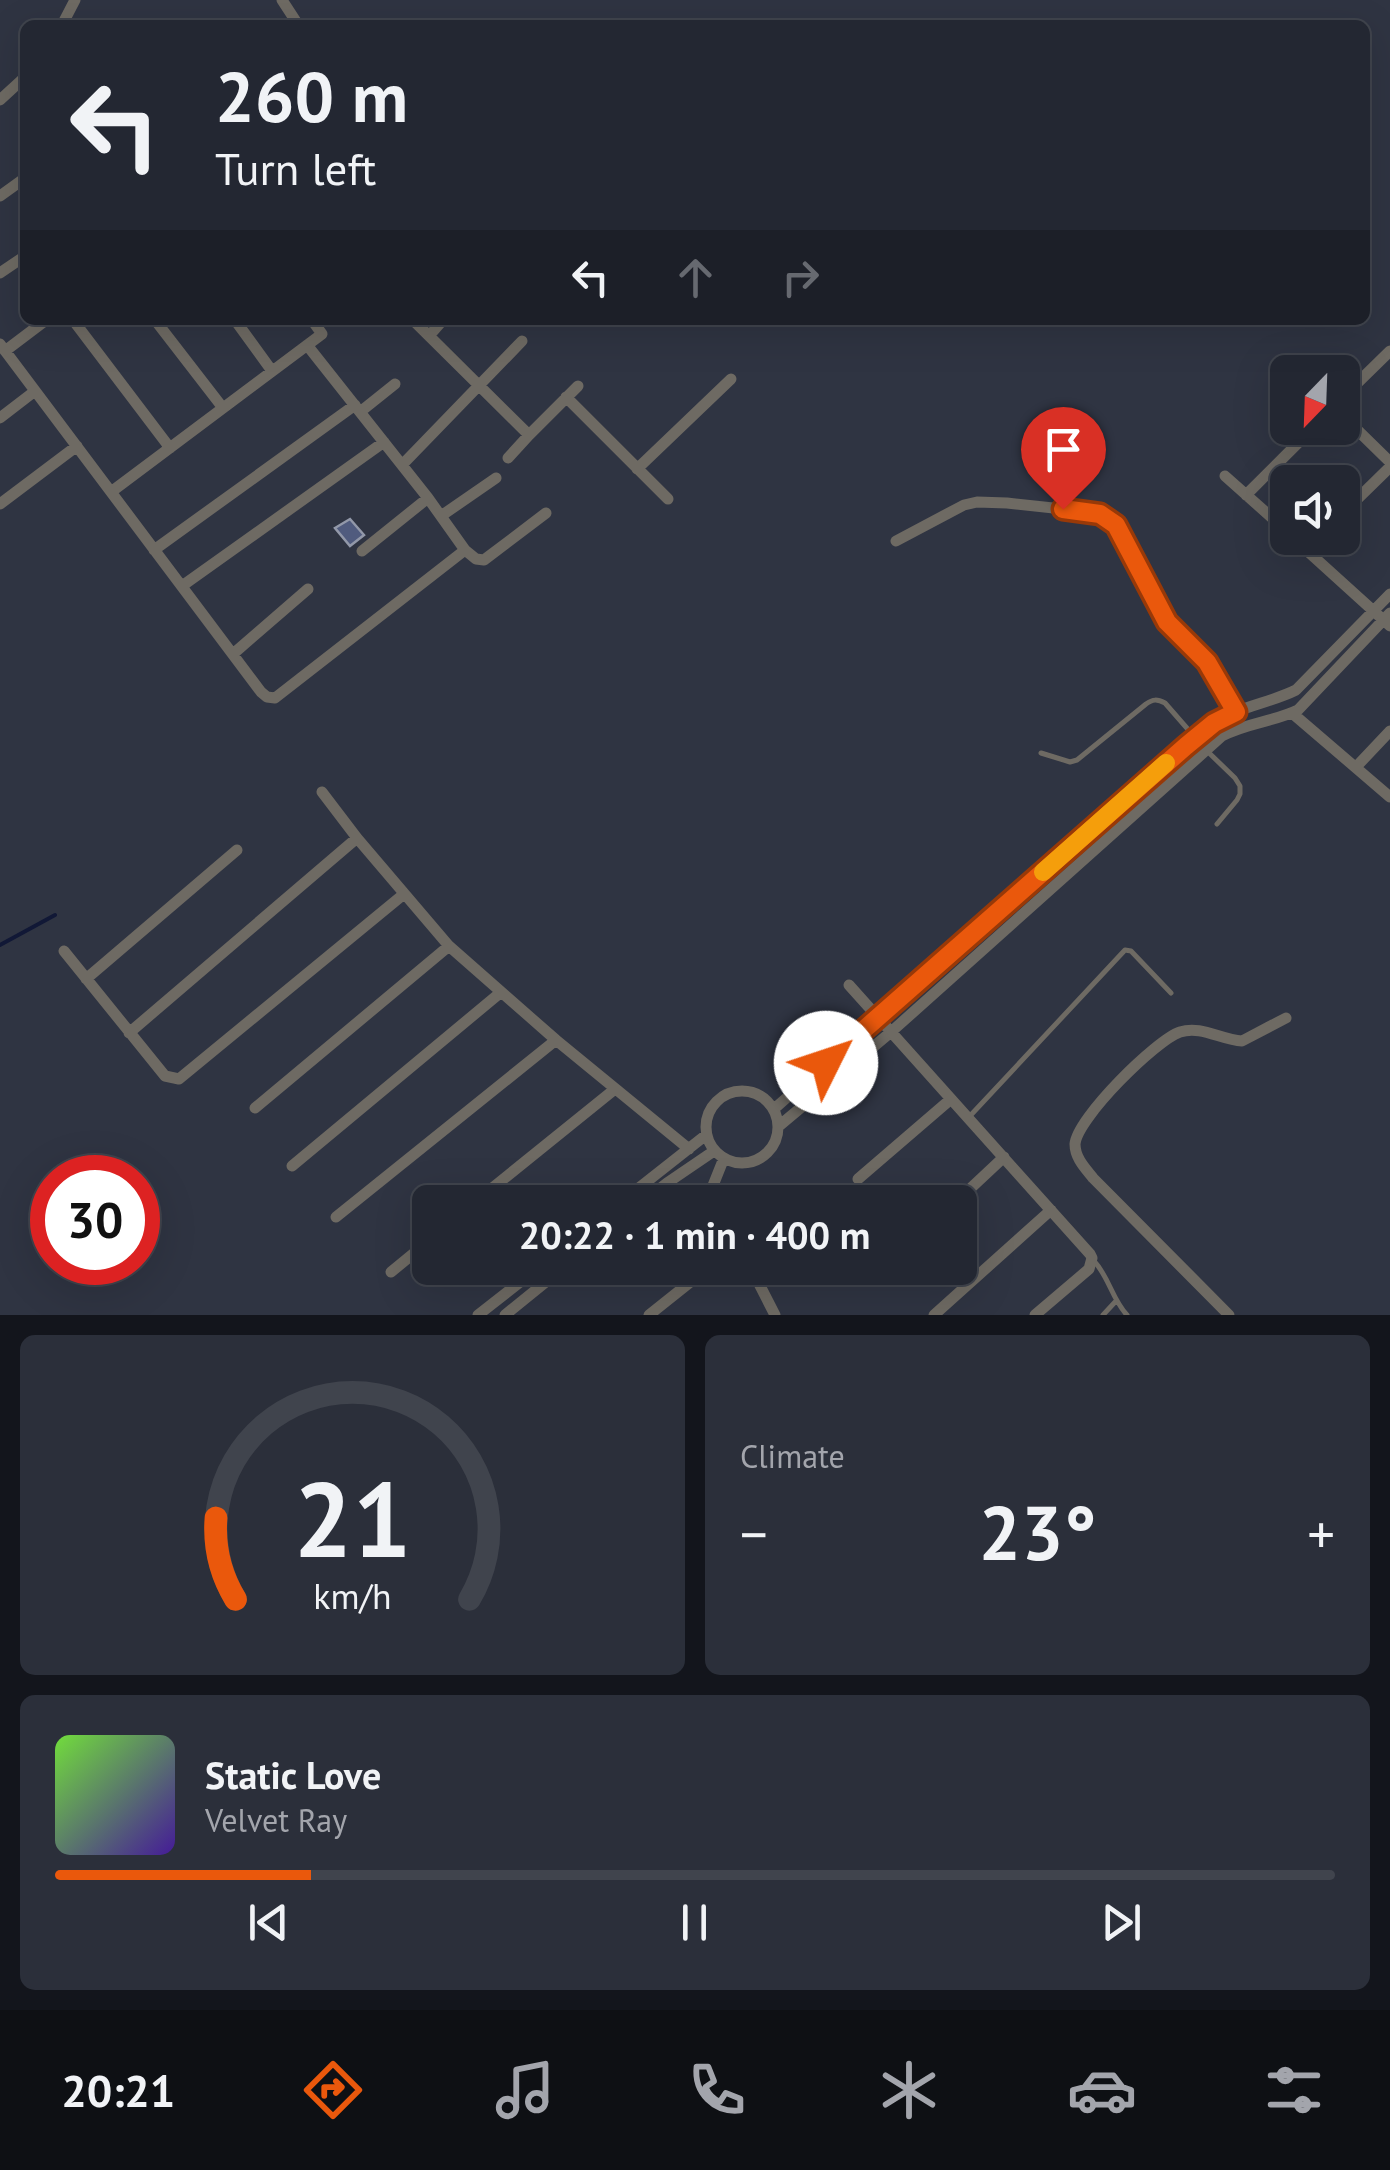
<!DOCTYPE html>
<html lang="en">
<head>
<meta charset="utf-8">
<style>
  :root { --surface:#232732; --page:#2b2f3a; --text:#f1f3f6; --muted:#a3a5ac; --line:#40444d; --accent:#ea580c }
  body { margin:0; font-family:"PT Sans",sans-serif; background:var(--page); color:var(--text); height:100vh; display:flex; flex-direction:column; font-size:38px; white-space:nowrap }
  * { box-sizing:border-box; margin:0 }
  p { font-size:32px; color:var(--muted) }
  .icon { flex:none; width:55px; height:55px; fill:none; stroke:currentColor; stroke-width:2; stroke-linecap:round; stroke-linejoin:round }
  .map { position:relative; height:1315px; overflow:hidden }
  .panel { display:flex; flex-direction:column; gap:20px; padding:20px; background:#13151c; flex:1 }
  .panel>* { flex:none }
  .banner { position:absolute; left:20px; top:20px; width:1350px; height:305px; border-radius:15px; box-shadow:0 10px 40px #0002,0 0 0 2px var(--line); background:#232732; color:var(--text); overflow:hidden }
  .needle { width:65px; rotate:203deg }
  .buttons { position:absolute; left:1270px; top:355px; display:grid; gap:20px }
  .buttons a { display:grid; place-items:center; width:90px; height:90px; border-radius:15px; background:var(--surface); box-shadow:0 10px 40px #0002,0 0 0 2px var(--line); font-size:50px }
  .speed { position:absolute; left:30px; top:1155px; display:flex; gap:20px; font-size:50px; font-weight:700; text-align:center }
  .speed>* { display:grid; place-content:center; width:130px; height:130px; border-radius:50%; background:var(--surface); box-shadow:0 10px 40px #0002,0 0 0 2px var(--line); line-height:1 }
  .speed .limit { border:15px solid #d22; background:#fff; color:#111 }
  .pin { position:absolute; display:grid; place-items:center; width:85px; height:85px; color:#fff; margin:-102px -42px; border-radius:50% 50% 50% 0; rotate:-45deg; box-shadow:0 0 10px #0007 }
  .pin .icon { rotate:45deg }
  .me { position:absolute; width:110px; margin:-55px; rotate:49deg; stroke-linejoin:round; filter:drop-shadow(0 0 8px #0008) }
  .turn { display:flex; align-items:center; gap:35px; height:210px; padding:0 30px; font-size:45px }
  .turn .icon { width:130px; height:130px; stroke-width:2.5 }
  .turn b { display:block; font-size:70px; line-height:85px }
  .lanes { display:flex; align-items:center; height:95px; padding:0 30px; background:#0003; justify-content:center; gap:50px; direction:ltr }
  .lanes .off { opacity:.35 }
  .big { font-size:75px; font-weight:600; line-height:1.1 }
  .panel .tile { flex:1; display:flex; flex-direction:column; justify-content:center; gap:15px; min-width:0; padding:0 35px; border-radius:15px; background:var(--page) }
  .panel .dial { align-items:center; gap:0 }
  .dial svg { height:260px; overflow:visible; fill:none; stroke:var(--line); stroke-width:7; stroke-linecap:round; text-anchor:middle }
  .dial text { fill:var(--text); stroke:none }
  .song { display:flex; align-items:center; gap:30px }
  .cover { width:120px; height:120px; border-radius:15px; background:linear-gradient(135deg,hsl(100 70% 55%),hsl(260 70% 35%)) }
  .played { height:10px; border-radius:5px; background:linear-gradient(90deg,var(--accent) 20%,var(--line) 20%) }
  .keys { display:flex; justify-content:space-around; direction:ltr }
  .heat { display:flex; justify-content:space-between; align-items:center; font-size:55px; direction:ltr }
  .panel .tiles { flex:1; display:grid; gap:20px; grid-template-columns:1fr 1fr }
  .tile:last-child { grid-column:span 2 }
  .trip { position:absolute; left:412px; top:1185px; width:565px; height:100px; border-radius:15px; background:var(--surface); box-shadow:0 10px 40px #0002,0 0 0 2px var(--line); font-weight:600; line-height:100px; text-align:center }
  .dock { display:flex; height:160px; justify-content:space-around; align-items:center; background:#0e1014; color:var(--muted) }
  .dock .icon { width:70px; height:70px }
  .dock .current { color:var(--accent) }
  .dock b { font-size:45px; color:var(--text) }
  .map>svg:first-child { display:block }
</style>
</head>
<body>
<div class="map">
<svg width="1390" height="1315" viewBox="0 0 1390 1315">
  <rect width="100%" height="100%" fill="#2f3442"/>
  <g fill="none" stroke-linecap="round" stroke-linejoin="round">
    <path stroke="#111836" stroke-width="4" d="M0,945l55,-30"/>
  </g>
  <path fill="#505b7e" stroke="#9298a9" stroke-width="2.5" d="M350,519l14,16 -14,11 -15,-18z"/>
  <g fill="none" stroke-linecap="round" stroke-linejoin="round">
    <path stroke="#6e6a63" stroke-width="5" d="M1041,753l29,9 7,-2 69,-56c7,-5 11,-5 19,-1l41,47 29,28 5,8v8l-3,6 -20,24
      M969,1117l156,-167 6,1 40,42
      M1094,1261c15,16 18,38 33,54
      M1103,1315l13,-14"/>
    <path stroke="#6e6a63" stroke-width="11" d="M282,0l15,23
      M62,25l13,-25
      M0,100l25,-23
      M0,196l25,-18
      M0,273l25,-17
      M73,320l97,128
      M155,320l68,88
      M235,320l37,51
      M413,320l116,115 49,-49
      M429,336l14,-16
      M0,344l261,348 6,5 8,1 190,-148
      M307,345l121,153 37,52 11,9 8,1 62,-47
      M5,351l41,-31
      M566,397l102,102
      M1342,398l48,-47
      M360,412l35,-28
      M1342,415l48,47
      M0,418l35,-27
      M508,458l21,-23
      M402,465l120,-124
      M637,469l94,-90
      M1225,476l63,56
      M111,492l211,-158 -10,-14
      M1246,495l67,-67
      M0,504l77,-58
      M1342,514l48,-47
      M441,516l55,-38
      M1293,538l97,88
      M896,541l68,-36 13,-3 30,1 93,10 16,12 51,97 40,39 29,50
      M154,550l201,-145
      M1307,550l12,-12
      M362,551l66,-53
      M182,586l202,-144
      M233,654l75,-65
      M1292,713l98,84
      M1356,767l34,-36
      M322,792l35,46 92,108 107,94 133,109
      M64,951l101,125 14,3 225,-185
      M86,979l151,-129
      M849,985l241,269 2,4 -3,11 -54,46
      M129,1033l228,-195
      M706 1127a36 36 0 1 1 72 0a36 36 0 1 1-72 0Z
      M255,1108l194,-162
      M774,1109l411,-364c16,-12 30,-24 48,-32 21,-9 43,-13 63,-23l94,-96
      M779,1126l112,-94 331,-296c24,-13 51,-14 76,-26l92,-97
      M292,1166l208,-173
      M858,1179l93,-80
      M475,1202l140,-113
      M621,1202l85,-67
      M643,1202l24,-19 47,-32
      M717,1202l-5,-14 12,-30
      M956,1202l48,-45
      M336,1217l220,-177
      M751,1268l24,47
      M391,1272l39,-32
      M478,1315l60,-47
      M505,1315l58,-47
      M649,1315l59,-47
      M934,1315l117,-105
      M1229,1315l-136,-137c-8,-10 -18,-20 -18,-34 2,-26 81,-104 105,-112 21,-7 41,8 62,9l44,-23"/>
  </g>
  <g fill="none" stroke-linecap="round" stroke-linejoin="round">
    <g stroke="#983908" stroke-width="25">
      <path id="route" d="M826,1063l360,-317 28,-23 22,-11 -29,-50 -40,-40 -51,-97 -16,-11 -37,-5"/>
    </g>
    <use href="#route" stroke="#ea580c" stroke-width="18"/>
    <path stroke="#f59e0b" stroke-width="18" d="M1043,872l123,-109"/>
  </g>
</svg>
<div class="buttons">
<a><svg class="needle" viewBox="-14 -14 28 28"><path d="M0-13l5 13h-10z" fill="#e53935"/><path d="M0 13l5-13h-10z" fill="#a3a5ac"/></svg></a>
<a><svg class="icon" aria-label="sound" viewBox="0 0 24 24"><path d="M4 9h4l5-4v14l-5-4H4zM17 9q2 3 0 6"/></svg></a>
</div>
<div class="speed"><div class="limit">30</div></div>
<div class="pin" style="left:1063px;top:509px;background:#d93025"><svg class="icon" aria-label="arrive" viewBox="0 0 24 24"><path d="M6 21V4h12l-3 4 3 4H6"/></svg></div>
<svg class="me" style="left:826px;top:1063px" viewBox="-20 -20 40 40"><circle r="19" fill="#fff"/><path d="M0-13L10 11 0 6-10 11z" fill="#ea580c"/></svg>
<div class="trip">20:22 · 1 min · 400 m</div>
<div class="banner">
<div class="turn"><svg class="icon" aria-label="left" viewBox="0 0 24 24"><path d="M17 20v-9H6M10 6l-5 5 5 5"/></svg><div><b>260 m</b>Turn left</div></div>
<div class="lanes"><svg class="icon" aria-label="left" viewBox="0 0 24 24"><path d="M17 20v-9H6M10 6l-5 5 5 5"/></svg><svg class="icon off" aria-label="ahead" viewBox="0 0 24 24"><path d="M12 20V5M6 11l6-6 6 6"/></svg><svg class="icon off" aria-label="right" viewBox="0 0 24 24"><path d="M7 20v-9h11M14 6l5 5-5 5"/></svg></div>
</div>
</div>
<section class="panel">
<div class="tiles">
<div class="tile dial"><svg viewBox="0 0 100 80">
<path d="M14 69A42 42 0 1 1 86 69"/>
<path d="M14 69A42 42 0 0 1 8 44" stroke="#ea580c"/>
<text x="50" y="56" font-size="32" font-weight="700">21</text>
<text x="50" y="72" font-size="11">km/h</text>
</svg></div>
<div class="tile"><p>Climate</p>
<div class="heat"><a>−</a><b class="big">23°</b><a>+</a></div>
</div>
<div class="tile">
<div class="song"><i class="cover"></i><div><b>Static Love</b><p>Velvet Ray</p></div></div>
<div class="played"></div>
<div class="keys"><svg class="icon" aria-label="previous" viewBox="0 0 24 24"><path d="M18 5L8 12l10 7zM5 5v14"/></svg><svg class="icon" aria-label="pause" viewBox="0 0 24 24"><path d="M8 5v14M16 5v14"/></svg><svg class="icon" aria-label="next" viewBox="0 0 24 24"><path d="M6 5l10 7-10 7zM19 5v14"/></svg></div>
</div>
</div>
</section>
<nav class="dock">
<b>20:21</b>
<svg class="icon current" aria-label="directions" viewBox="0 0 24 24"><path d="M12 3l9 9-9 9-9-9zM9 14v-3h6M13 9l2 2-2 2"/></svg>
<svg class="icon" aria-label="music" viewBox="0 0 24 24"><path d="M9 18V5l10-2v13"/><circle cx="6" cy="18" r="3"/><circle cx="16" cy="16" r="3"/></svg>
<svg class="icon" aria-label="phone" viewBox="0 0 24 24"><path d="M5 4h4l2 5-3 2q2 4 5 5l2-3 5 2v4C11 20 4 13 5 4z"/></svg>
<svg class="icon" aria-label="climate" viewBox="0 0 24 24"><path d="M12 3v18M4 7l16 10M4 17L20 7"/></svg>
<svg class="icon" aria-label="car" viewBox="0 0 24 24"><path d="M5 17H2v-5l4-1 3-4h7l3 4 3 1v5h-3M9 17h6M6 11h13"/><circle cx="7" cy="17" r="2"/><circle cx="17" cy="17" r="2"/></svg>
<svg class="icon" aria-label="filters" viewBox="0 0 24 24"><path d="M4 7h16M4 17h16"/><circle cx="9" cy="7" r="2"/><circle cx="15" cy="17" r="2"/></svg>
</nav>
</body>
</html>
